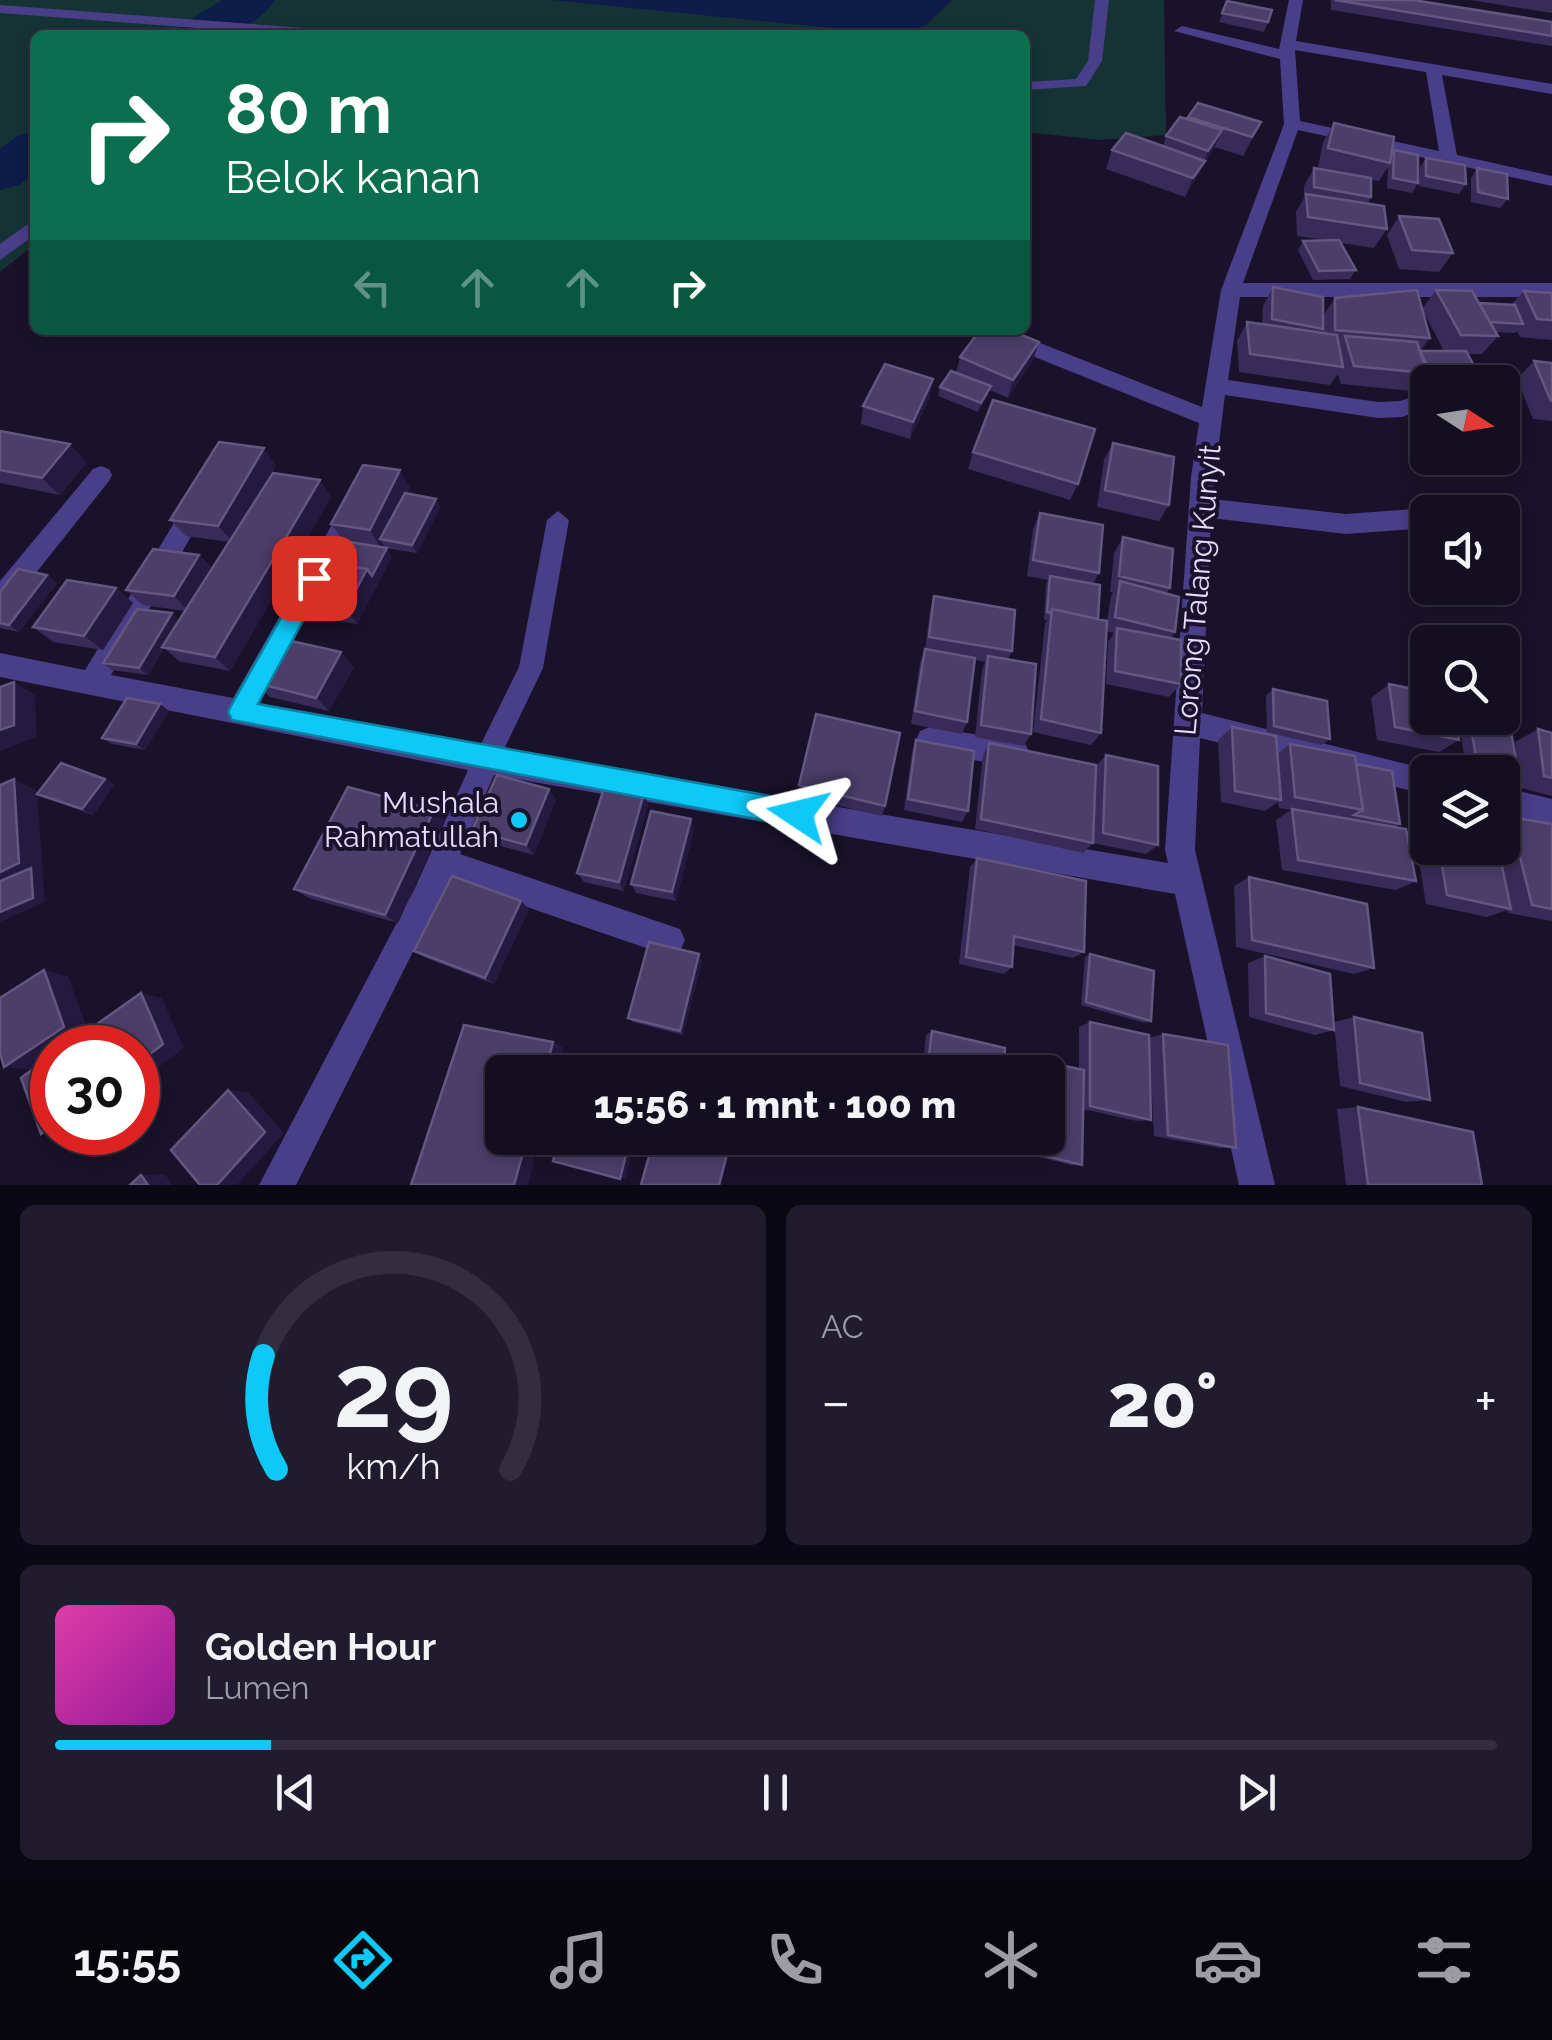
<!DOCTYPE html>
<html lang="id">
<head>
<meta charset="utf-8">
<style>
  :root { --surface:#130e20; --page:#201c2d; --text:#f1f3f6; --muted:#9d9ca5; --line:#322e3e; --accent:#0ec8f8 }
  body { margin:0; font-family:Raleway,sans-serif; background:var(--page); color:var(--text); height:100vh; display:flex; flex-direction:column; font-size:38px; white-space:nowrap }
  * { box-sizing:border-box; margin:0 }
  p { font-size:32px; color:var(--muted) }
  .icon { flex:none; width:55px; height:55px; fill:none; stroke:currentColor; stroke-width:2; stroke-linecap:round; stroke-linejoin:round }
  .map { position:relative; height:1185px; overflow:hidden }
  .details { display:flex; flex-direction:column; gap:20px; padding:20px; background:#0a0812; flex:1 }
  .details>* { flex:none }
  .top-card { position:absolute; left:30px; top:30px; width:1000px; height:305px; border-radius:15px; box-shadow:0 5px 15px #0003,0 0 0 2px var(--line); background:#0b6e4f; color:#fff; overflow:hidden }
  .needle { width:65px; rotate:102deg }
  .fabs { position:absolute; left:1410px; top:365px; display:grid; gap:20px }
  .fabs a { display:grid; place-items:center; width:110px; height:110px; border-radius:15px; background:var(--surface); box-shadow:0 5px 15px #0003,0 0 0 2px var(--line); font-size:50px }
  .speed { position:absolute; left:30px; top:1025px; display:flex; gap:20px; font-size:50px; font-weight:700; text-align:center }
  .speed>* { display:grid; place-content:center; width:130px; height:130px; border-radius:50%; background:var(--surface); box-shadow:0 5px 15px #0003,0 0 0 2px var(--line); line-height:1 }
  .speed .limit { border:15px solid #d22; background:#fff; color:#111 }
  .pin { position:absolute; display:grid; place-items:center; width:85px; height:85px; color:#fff; margin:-42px; border-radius:20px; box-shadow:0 5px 15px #0006 }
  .me { position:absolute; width:110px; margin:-55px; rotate:280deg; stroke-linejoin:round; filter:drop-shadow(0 0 8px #0008) }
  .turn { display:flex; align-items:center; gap:35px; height:210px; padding:0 30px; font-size:45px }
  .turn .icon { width:130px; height:130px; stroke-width:2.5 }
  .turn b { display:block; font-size:70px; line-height:85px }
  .lanes { display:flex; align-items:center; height:95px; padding:0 30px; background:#0003; justify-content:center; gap:50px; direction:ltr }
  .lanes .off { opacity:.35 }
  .big { font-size:75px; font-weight:800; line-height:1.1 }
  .details .tile { flex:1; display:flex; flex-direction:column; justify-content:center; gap:15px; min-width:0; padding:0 35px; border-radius:15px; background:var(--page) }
  .details .dial { align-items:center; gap:0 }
  .dial svg { height:260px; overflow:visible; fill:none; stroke:var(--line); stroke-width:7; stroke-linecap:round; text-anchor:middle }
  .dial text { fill:var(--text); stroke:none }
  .song { display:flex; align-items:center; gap:30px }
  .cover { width:120px; height:120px; border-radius:15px; background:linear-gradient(135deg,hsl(320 70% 55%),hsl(300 70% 35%)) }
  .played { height:10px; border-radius:5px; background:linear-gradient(90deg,var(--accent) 15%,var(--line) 15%) }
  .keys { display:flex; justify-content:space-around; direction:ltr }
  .heat { display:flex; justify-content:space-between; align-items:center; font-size:55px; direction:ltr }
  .details .tiles { flex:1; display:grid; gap:20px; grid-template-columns:1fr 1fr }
  .tile:last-child { grid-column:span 2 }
  .trip { position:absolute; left:485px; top:1055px; width:580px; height:100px; border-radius:15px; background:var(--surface); box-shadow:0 5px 15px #0003,0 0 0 2px var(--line); font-weight:800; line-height:100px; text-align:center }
  .menu { display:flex; height:160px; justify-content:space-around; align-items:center; background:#08060d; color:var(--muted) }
  .menu .icon { width:70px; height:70px }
  .menu .current { color:var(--accent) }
  .menu b { font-size:45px; color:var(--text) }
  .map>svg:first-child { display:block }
</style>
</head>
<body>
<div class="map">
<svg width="1552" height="1185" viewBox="0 0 1552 1185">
  <rect width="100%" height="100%" fill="#19122a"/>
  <path fill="#153234" d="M0,0h1164l2,135 -67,5 -74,-8v-97h-990v209l-35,28z"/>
  <path fill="#0d1c48" d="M552,0h400l-27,26 -32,8z"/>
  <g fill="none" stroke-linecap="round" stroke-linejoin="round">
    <path fill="#0d1c48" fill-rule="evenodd" d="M222,0h53c-24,36 -61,35 -100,35l7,-10z
      M35,131v42l-16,12 -19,5v-41l17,-13z"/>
    <path fill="#493e88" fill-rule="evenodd" d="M1095,0h14l-7,61 -16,25 -61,4v-8l51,-3 12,-18z
      M0,5l344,26 7,4h-62l-289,-22z
      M558,511l11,9 -26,148 -48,100 -9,4 -9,-4 -4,-8 46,-93 28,-147z"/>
    <path fill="#493e88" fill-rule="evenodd" d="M1289,0h14l-7,41 256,43v10l-110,-19 15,80 95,21v10l-254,-56 -55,153h309v14h-312l-12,83 150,22 22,-1 28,-10v17l-26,9 -24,1 -153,-23 -13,104 134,15 82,-6 9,4h-9v16l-82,6 -135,-16 -9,195 236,59h-10v23l-228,-57 -5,112 80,335h-36l-64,-291 -681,-119 -34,79 220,75 5,11 -5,11 -11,5 -220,-76 -153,305h-37l155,-295 54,-120 -468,-93v-24l85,17 106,-175 8,-2 12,9 -100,173 122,23 113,-198 8,-2 12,9 -107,196 227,44 682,116 -3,-13 26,-373 8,-54 -219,-88 -3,-5h30l195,77 19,-117 63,-166 -4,-65 -106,-28 8,-5 97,23zM1295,50l131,22 13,79 -139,-30z
      M35,219v16l-35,25v-16z
      M101,466l8,3 3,6 -3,6 -100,126 -9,3v-29l93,-112z
      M930,727l86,14 10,4 4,9 -4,9 -10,4 -86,-14 -10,-4 -4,-9 4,-9z
      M1502,787l50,12v28l-50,-12z"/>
  </g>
  <path fill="#392b58" d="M1331,0h82l139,22v24l-221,-36z
    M1470,0h82v13z
    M1227,1l41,21 -4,10 -45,-10z
    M1198,103l63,19 -18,34 -28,-9 -30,50 -79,-28 6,-19 51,-4 3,-10 21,-17z
    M1334,123l58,31 2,-4 24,33 -6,10 -25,-5 1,-21 -9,14 -8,-1v17l-3,6 19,26 -13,19 -33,-5 15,27 -6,9 -37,1 -15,-30 5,-9 22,-1 -28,-4 -1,-24 8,-14v-12l10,-18 23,4 -19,-5 5,-25z
    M1426,158l40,26 -7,10 -40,-8 1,-19z
    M1477,168l31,31 -8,9 -29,-6v-24z
    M1399,216l54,37 -14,19 -40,-3 -12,-34z
    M1273,287l50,29 12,-18 95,40 -10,13h24l-22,-42 14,-19 43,13 32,2 13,-14 28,2v47l-32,-3 -3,-6 -2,2 -20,-1 3,4 -16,18h-15l12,21 -6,7h-45v2h-4l-2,-4 -10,11 -71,-7 -3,-10 -8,11 -91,-13 -2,-31 10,-19 15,2 1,-18z
    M1039,342l-6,18 -25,38 -18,-8 -12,22 -40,-16 2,-9 16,-14 4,-16z
    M1534,361l18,2v58l-19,-2 -16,-40z
    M930,397l-20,42 -49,-15 2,-18z
    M1502,397l13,26 -9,9h-4z
    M0,431l87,31 -27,33 -60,-12z
    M1113,443l56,62 -10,16 -62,-14 7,-47z
    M973,452l105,32 -8,16 -102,-31z
    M276,465l-11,20 55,-5 11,17 -101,174 -51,-10 -15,-13 -16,27 -36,-5 -9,-7 76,-43 6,-9 -42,-6 -17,-15 73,-35 13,13 17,-26 -43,-6 -16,-16z
    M410,487l-4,7 34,13 -23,46 -32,-5 -3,-5 -2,3 -37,-6 -12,-16z
    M1040,513l59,60 -6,11 5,35 8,9 5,-32 2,-4h-3l4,-39 9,-16 47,51 -3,5 8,39 -4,6 10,46 -12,13 -63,-13 2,-42 6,-9 -8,-2 -5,102 -10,12 -58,-13 12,-108 2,-4h-3l2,-36 2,-4 -21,-4 6,-47z
    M392,556l-35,68 -51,-8 -13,-15z
    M47,575l10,8 -38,49 -19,-4v-36z
    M116,588l17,15 -30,47 -50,-8 -20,-15z
    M934,596l78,55 -4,8 23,75 -7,12 -49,-9 7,-67 3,-8 -10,-2 -8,62 -5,12 -51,-10 9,-61 5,-14 5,-38z
    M354,667l-25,44 -59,-14 -14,-14z
    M1389,684l70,56 -20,12 -62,-12 -6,-42z
    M1273,689l57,50 -9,6 -54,-13 -1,-36z
    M169,711l-24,39 -33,-6 -10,-6z
    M1470,724l51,61 -12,5 -7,-1v-17h-35l-7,-42z
    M1232,727l45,27 13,-10 66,20 44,60 -5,3 21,54 -20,9 -114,-20 -6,-50 15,-10 -12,-2 -1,-6 -13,9 -44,-9 -3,-62z
    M1538,729l14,4v63l-31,-8 -6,-46z
    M916,740l52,71 -6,11 -58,-12 8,-58z
    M989,743l107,23 10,-11 52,90 -12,9 -53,-11 -10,10 -108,-24 8,-74z
    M115,784l-22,31 -56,-21z
    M799,785l86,21 -3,10 -84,-20z
    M549,789l7,11 -22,55 -52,-14 -10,-11z
    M644,793l4,11 -24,87 -40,-9 -7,-9z
    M1428,797v51h74v-28l8,-3 42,7v97l-44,-8 -1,-3 -20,7 -61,-13 -16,-98z
    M691,819l3,10 -18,72 -40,-8 -5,-9z
    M444,820l-46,103 -89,-25 -15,-9z
    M977,858l107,94 -11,6 -60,-13 -1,22 -8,7 -45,-10 11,-97z
    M1249,877l125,91 -20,6 -118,-27 -2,-61z
    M529,909l-35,75 -68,-26 -12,-7z
    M699,954l3,7 -19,74 -50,-13 -5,-4z
    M1090,954l61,67 -6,2 -64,-18 4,-48z
    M1265,956l69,74 -19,5 -66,-18 -1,-54z
    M1354,1017l76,83 -24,2 -66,-16 -6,-64z
    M1090,1022l59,16 14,-4 73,114h-16l-66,-12 -5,-97 2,81 -14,1 -54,-12 -1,56h-11l-52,-13 1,-14h28v-66h-26l1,-10 9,-3 47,10v-42z
    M932,1031l72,41h-82l4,-37z
    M1358,1107l124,78h-136l-9,-76z
    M954,1138h45l-1,8h-8z"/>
  <path fill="#24193e" d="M1222,130l-8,19 -29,48 8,-19 10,-14 5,-13z
    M1039,342l-6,18 -25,38 5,-18z
    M933,379l-3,18 -20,42 3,-17z
    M991,386l-3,9 -10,17 3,-9z
    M70,444l17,18 -27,33 -18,-17z
    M264,448l12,17 -43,77 -15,-16z
    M400,470l10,17 -27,53 -3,-1 2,4 -2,3 -10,-16z
    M320,480l11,17 -101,174 -15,-14z
    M436,499l4,8 -23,46 -5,-8z
    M387,548l5,8 -35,68 -11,-15 21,-40z
    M199,555l15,16 -24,41 -16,-16z
    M47,575l10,8 -38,49 -10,-7z
    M116,588l17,15 -30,47 -19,-14z
    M172,613l8,8 -32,54 -9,-7z
    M341,652l13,15 -25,44 -13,-13z
    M14,682l21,13 2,42 -37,14v-21z
    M160,704l9,7 -24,39 -9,-6z
    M14,779l23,12 8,111 -45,20v-50z
    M105,779l10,5 -22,31 -11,-6z
    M549,789l7,11 -22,55 -8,-10z
    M644,793l4,11 -24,87 -5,-9z
    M434,810l10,10 -46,103 -13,-8z
    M691,819l3,10 -18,72 -4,-9z
    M521,901l8,8 -35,75 -9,-6z
    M699,954l3,7 -19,74 -3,-4z
    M44,970l24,6 20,55 -23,17h-13v8l-20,14 -28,-3z
    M141,993l21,5 22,50 -46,35z
    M553,1042l11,6 -6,24h-13z
    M228,1090l20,2 36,41 -47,52h-20z
    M52,1125v7h19l-3,3 -27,-1z
    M527,1138h13l-12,47h-14z
    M630,1138h5l-9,40 -6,1z
    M701,1138l30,8 -10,39h-2z
    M165,1174l7,11h-24l-7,-10z"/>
  <path fill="#4b3e69" stroke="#635781" stroke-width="2.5" d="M1335,0h78l139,22v14z
    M1227,1l45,9 -4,12 -46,-9z
    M1198,103l63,19 -9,15 -64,-20z
    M1180,117l42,13 -14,21 -42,-15z
    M1334,123l60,14 -4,26 -62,-15z
    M1126,133l79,28 -12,17 -81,-28z
    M1394,150l24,5v28l-25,-5z
    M1426,158l39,7 1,19 -40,-8z
    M1314,168l57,10v19l-57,-10z
    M1477,168l30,6 1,25 -30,-7z
    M1306,194l78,12 3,23 -79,-12z
    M1399,216l40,3 14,34 -41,-3z
    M1339,240l17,30 -37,1 -16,-30z
    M1273,287l50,10v32l-51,-10z
    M1417,290l13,48 -95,-8v-32z
    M1436,290l36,1 26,45 -37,-1z
    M1524,291l28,2v27l-15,-1z
    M1479,303l36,2 8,19 -33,-2z
    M1247,322l90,13 6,32 -93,-13z
    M980,330h30l29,12 -26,38 -53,-23z
    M1345,336l72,6 10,31 -73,-7z
    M1420,351h46l13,24h-47z
    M1534,361l18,2v38h-1z
    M885,364l48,15 -20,43 -50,-16z
    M951,371l40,15 -10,17 -41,-16z
    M1503,397l12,26h-13z
    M993,400l102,29 -17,55 -105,-32z
    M0,431l70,13 -28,34 -42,-8z
    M219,442l45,6 -46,78 -48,-6z
    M1113,443l61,14 -5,48 -64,-15z
    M363,465l37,5 -30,60 -39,-6z
    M273,473l47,7 -105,177 -53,-10z
    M405,493l31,6 -24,46 -32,-6z
    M1040,513l63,12 -4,48 -66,-13z
    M1123,537l50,12 -3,39 -51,-12z
    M337,540l50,8 -15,28 -5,-7 -42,-8z
    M153,549l46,6 -25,41 -48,-6z
    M316,560l51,9 -21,40 -53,-8z
    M18,569l29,6 -38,50 -9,-2v-31z
    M1050,576l50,9 -2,34 -46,-10 -2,4 -3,-1z
    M67,580l49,8 -32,48 -51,-9z
    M1120,581l59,16 -4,35 -60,-15z
    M934,596l81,14 -3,41 -83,-14z
    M137,609l35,4 -33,55 -36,-5z
    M1052,609l55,12 -6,112 -60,-14z
    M1117,628l64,12v44l-66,-13z
    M282,639l59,13 -25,46 -60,-15z
    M925,649l50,9 -8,64 -52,-11z
    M988,656l48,8 -5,70 -50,-9z
    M14,682v43l-14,5v-43z
    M1389,684l39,8v26h28l3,22 -64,-13z
    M1273,689l54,12 3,38 -56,-13z
    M127,698l33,6 -24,40 -34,-6z
    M816,714l84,19 -15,73 -86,-21z
    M1470,724l41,8 10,53 -19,-4v-9h-23z
    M1232,727l44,9 5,64 -46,-9z
    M1538,729l14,4v45l-8,-2z
    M916,740l58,11 -6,60 -60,-12z
    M989,743l107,22 -3,78 -112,-24z
    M1290,744l65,12 8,54 -68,-13z
    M1106,755l52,11v79l-55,-12z
    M61,763l44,16 -23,30 -45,-15z
    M1356,764l36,7 8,53 -46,-9 9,-5z
    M497,775l52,14 -23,56 -54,-15z
    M14,779l5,84 -19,9v-87z
    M605,785l39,8 -25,89 -42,-9z
    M348,787l86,23 -49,105 -91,-26z
    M1292,809l114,20 10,52 -118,-21z
    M651,811l40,8 -19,73 -41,-8z
    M1510,817l42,7v85l-20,-4z
    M1439,848h59l13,61 -64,-14z
    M977,858l109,23 -2,71 -70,-16 -2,31 -46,-10z
    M31,868l2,30 -33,14v-31z
    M452,876l69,25 -36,77 -71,-27z
    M1249,877l118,27 7,64 -122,-28z
    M649,942l50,12 -19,77 -52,-13z
    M1090,954l64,17 -3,50 -65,-19z
    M1265,956l65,18 4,56 -68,-17z
    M44,970l20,57 -60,40 -4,-14v-55z
    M141,993l22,51 -25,19v-15h-75z
    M1354,1017l68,16 8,67 -70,-17z
    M1090,1022l59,13 2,85 -61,-14z
    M464,1025l89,17 -8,30h-43v66h25l-13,47h-103z
    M932,1031l73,17 -1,24h-77z
    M1163,1034l65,11 8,103 -68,-13z
    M52,1055v70l-11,9 -20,-56z
    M582,1058l63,14h-67z
    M1032,1059l52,11 -2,95 -53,-13v-14h19v-66h-17z
    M228,1090l37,42 -48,53h-17l-29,-35z
    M1358,1107l115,25 9,53h-114z
    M559,1138h71l-10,41 -67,-18z
    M654,1138h47l28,8 -10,39h-78z
    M964,1138h35l-1,8z
    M141,1175l7,10h-18z"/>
  <path fill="#0ec8f8" stroke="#0982a1" stroke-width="2.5" d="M314,569l12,9 -68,126 540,97 9,4 4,9 -4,9 -9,4 -566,-107 -4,-8 4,-8 75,-132z"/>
  <circle fill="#0ec8f8" stroke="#19122a" stroke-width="4" cx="519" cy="820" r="10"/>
  <g text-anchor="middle" stroke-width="8" stroke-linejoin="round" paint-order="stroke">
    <g font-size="30" fill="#e3dcfe" stroke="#19122a">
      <text transform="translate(1198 590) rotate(-85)" y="10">Lorong Talang Kunyit</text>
    </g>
    <g font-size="30" fill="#e3dcfe" stroke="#19122a" text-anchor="end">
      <text x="499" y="813">Mushala<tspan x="499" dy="34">Rahmatullah</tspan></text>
    </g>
  </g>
</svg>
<div class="fabs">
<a><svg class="needle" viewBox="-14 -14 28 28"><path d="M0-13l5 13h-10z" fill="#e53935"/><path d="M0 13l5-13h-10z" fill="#9d9ca5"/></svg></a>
<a><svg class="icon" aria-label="sound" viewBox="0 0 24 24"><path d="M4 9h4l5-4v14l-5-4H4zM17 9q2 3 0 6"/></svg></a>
<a><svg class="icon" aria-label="search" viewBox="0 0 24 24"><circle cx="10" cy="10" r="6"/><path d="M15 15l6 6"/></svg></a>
<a><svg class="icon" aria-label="layers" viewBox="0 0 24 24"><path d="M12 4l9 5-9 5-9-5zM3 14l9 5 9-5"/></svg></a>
</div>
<div class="speed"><div class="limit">30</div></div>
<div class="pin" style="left:314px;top:578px;background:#d93025"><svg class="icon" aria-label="arrive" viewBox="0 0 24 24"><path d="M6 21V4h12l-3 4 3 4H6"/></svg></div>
<svg class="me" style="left:798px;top:814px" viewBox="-20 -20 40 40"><path d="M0-17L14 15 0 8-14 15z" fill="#0ec8f8" stroke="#fff" stroke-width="4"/></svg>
<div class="trip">15:56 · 1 mnt · 100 m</div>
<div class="top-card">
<div class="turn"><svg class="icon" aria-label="right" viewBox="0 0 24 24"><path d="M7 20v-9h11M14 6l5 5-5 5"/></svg><div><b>80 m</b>Belok kanan</div></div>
<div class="lanes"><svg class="icon off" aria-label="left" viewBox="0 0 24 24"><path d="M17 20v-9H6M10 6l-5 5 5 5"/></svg><svg class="icon off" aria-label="ahead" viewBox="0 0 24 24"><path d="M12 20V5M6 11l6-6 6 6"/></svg><svg class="icon off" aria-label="ahead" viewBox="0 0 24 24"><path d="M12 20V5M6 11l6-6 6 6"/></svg><svg class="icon" aria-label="right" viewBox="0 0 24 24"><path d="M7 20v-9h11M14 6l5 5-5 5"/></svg></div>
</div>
</div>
<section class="details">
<div class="tiles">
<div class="tile dial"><svg viewBox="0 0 100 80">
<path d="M14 69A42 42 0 1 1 86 69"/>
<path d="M14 69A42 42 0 0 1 10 34" stroke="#0ec8f8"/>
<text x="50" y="56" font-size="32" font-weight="700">29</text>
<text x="50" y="72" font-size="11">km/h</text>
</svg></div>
<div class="tile"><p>AC</p>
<div class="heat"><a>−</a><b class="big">20°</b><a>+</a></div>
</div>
<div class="tile">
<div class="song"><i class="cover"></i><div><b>Golden Hour</b><p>Lumen</p></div></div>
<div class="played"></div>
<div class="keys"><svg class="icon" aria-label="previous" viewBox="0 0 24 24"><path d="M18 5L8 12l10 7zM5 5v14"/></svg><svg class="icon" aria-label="pause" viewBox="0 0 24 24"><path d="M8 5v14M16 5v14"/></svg><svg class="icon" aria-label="next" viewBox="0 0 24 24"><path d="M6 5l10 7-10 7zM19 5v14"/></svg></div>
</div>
</div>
</section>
<nav class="menu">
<b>15:55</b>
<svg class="icon current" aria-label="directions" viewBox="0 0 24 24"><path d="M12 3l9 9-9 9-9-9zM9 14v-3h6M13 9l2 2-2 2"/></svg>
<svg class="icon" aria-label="music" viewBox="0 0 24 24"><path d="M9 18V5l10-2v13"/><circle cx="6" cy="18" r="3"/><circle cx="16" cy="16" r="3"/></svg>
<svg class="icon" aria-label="phone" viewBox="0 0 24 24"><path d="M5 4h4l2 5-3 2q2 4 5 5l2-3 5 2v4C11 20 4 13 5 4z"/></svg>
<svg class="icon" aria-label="climate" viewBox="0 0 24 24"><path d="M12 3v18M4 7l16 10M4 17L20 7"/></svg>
<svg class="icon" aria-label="car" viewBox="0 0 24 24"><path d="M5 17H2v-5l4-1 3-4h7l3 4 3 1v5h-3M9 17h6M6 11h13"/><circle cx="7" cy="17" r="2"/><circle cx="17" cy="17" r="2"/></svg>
<svg class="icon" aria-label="filters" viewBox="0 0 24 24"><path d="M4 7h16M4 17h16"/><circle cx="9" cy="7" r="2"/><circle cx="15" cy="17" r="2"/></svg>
</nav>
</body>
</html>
